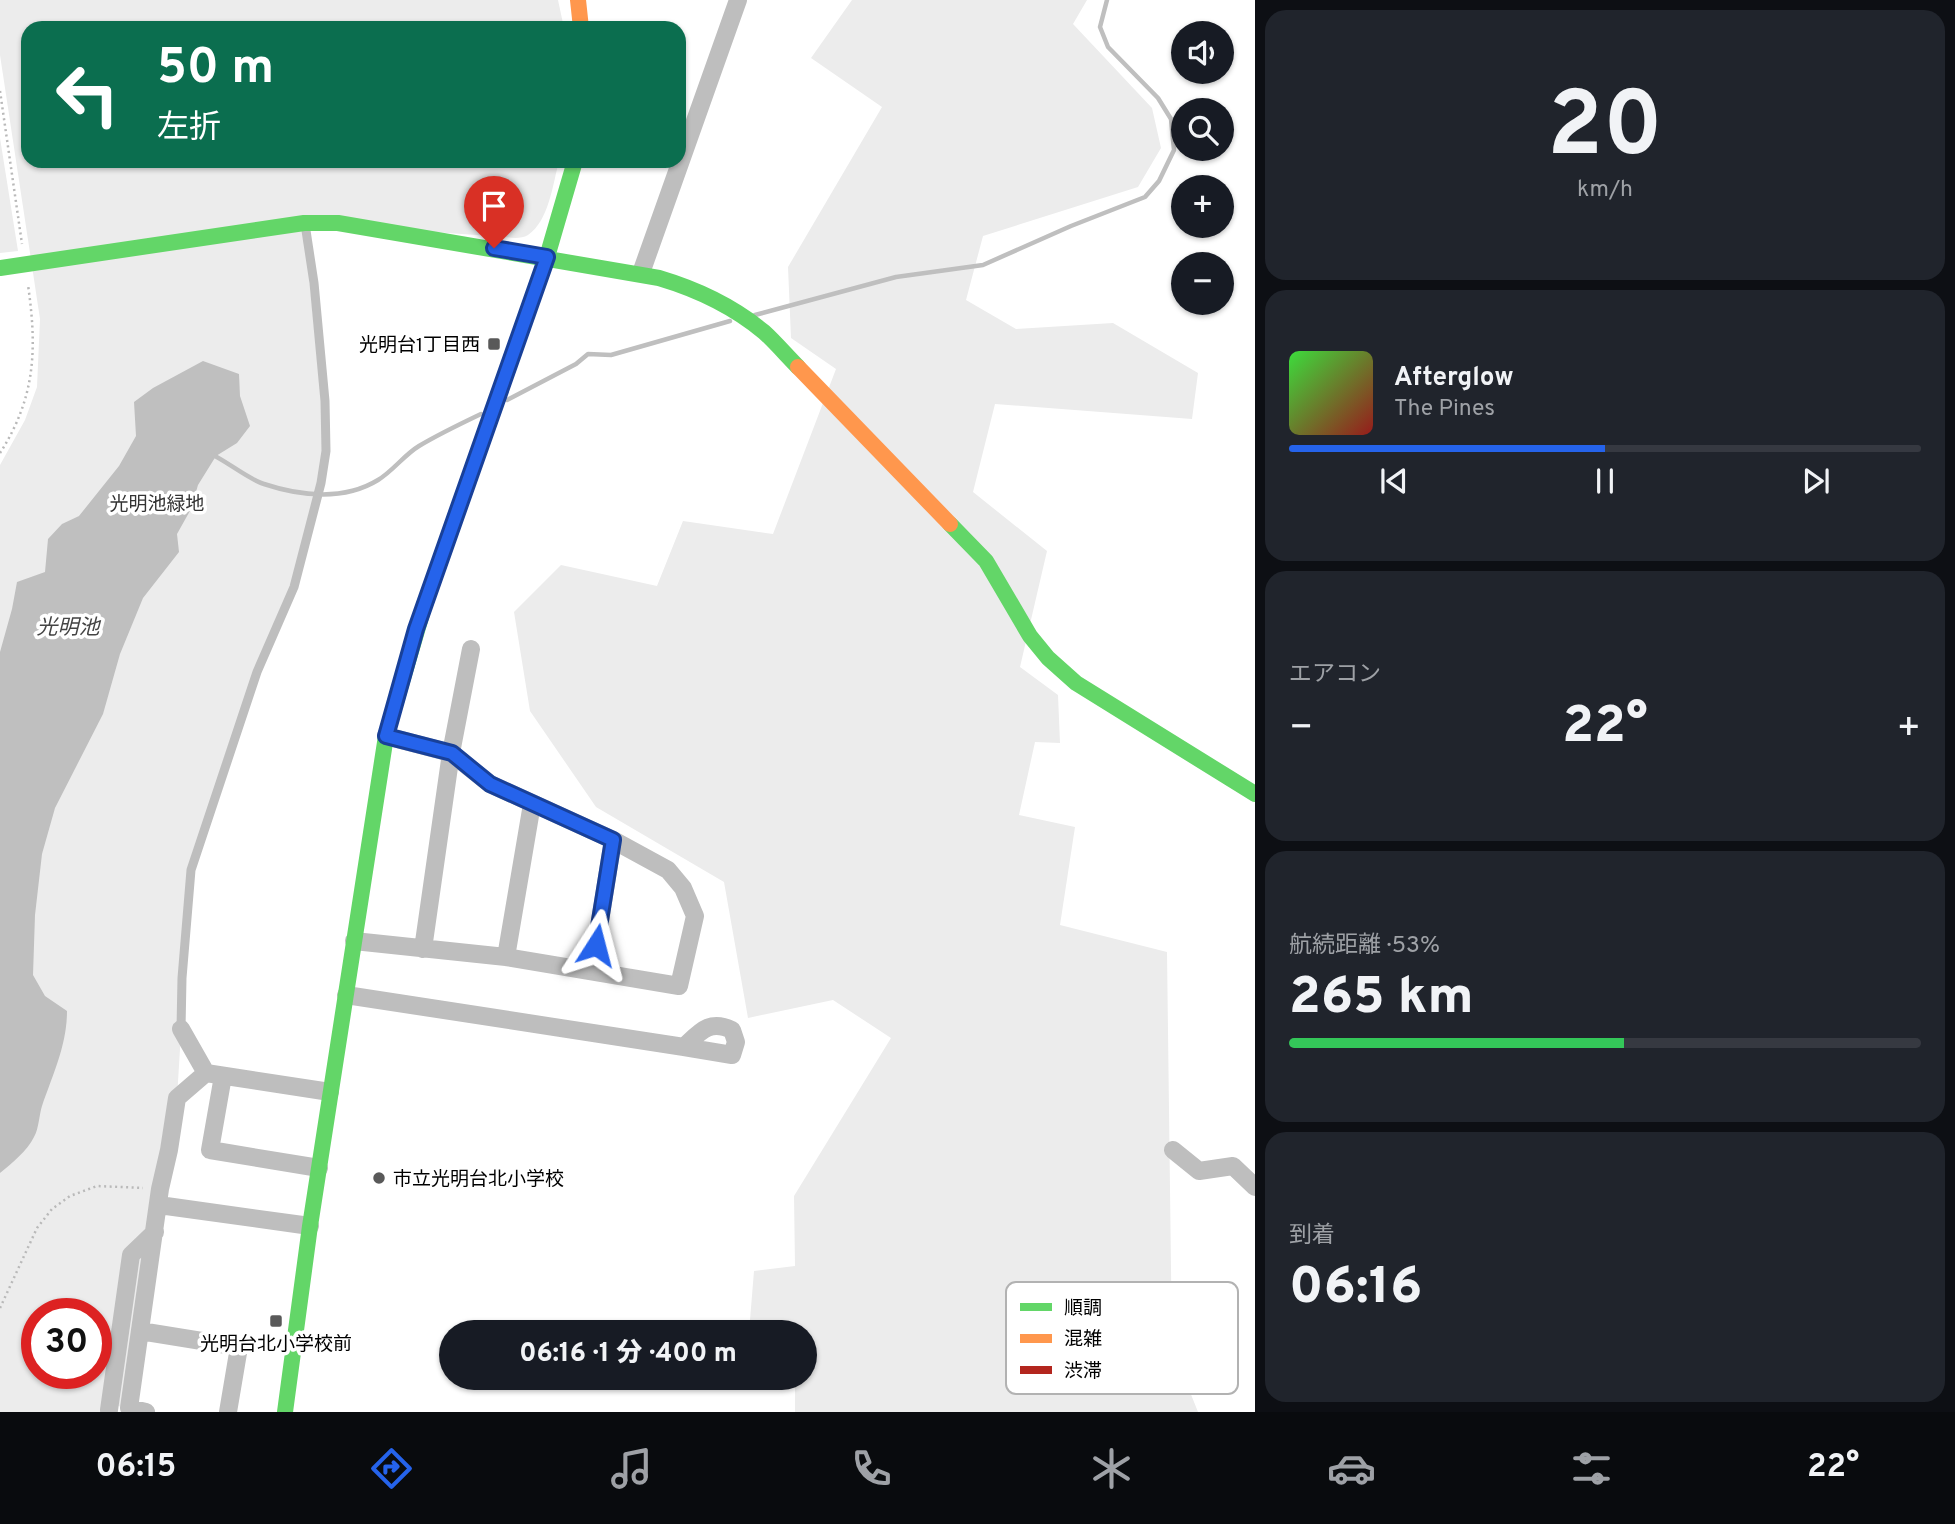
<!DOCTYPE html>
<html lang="ja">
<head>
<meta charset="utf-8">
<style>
  :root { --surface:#171b24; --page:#20242c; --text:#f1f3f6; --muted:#9ea1a6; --line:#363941; --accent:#2563eb }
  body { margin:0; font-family:Overpass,"Noto Sans JP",sans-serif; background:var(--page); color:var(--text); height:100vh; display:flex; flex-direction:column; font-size:26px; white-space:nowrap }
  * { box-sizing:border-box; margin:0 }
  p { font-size:23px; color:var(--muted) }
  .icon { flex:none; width:38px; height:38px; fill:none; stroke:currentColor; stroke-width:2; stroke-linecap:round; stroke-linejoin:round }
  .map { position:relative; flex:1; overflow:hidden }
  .drawer { display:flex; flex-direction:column; gap:10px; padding:10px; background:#0d0f14; width:700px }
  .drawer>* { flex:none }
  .guide { position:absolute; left:21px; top:21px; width:665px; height:147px; border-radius:21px; box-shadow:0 2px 5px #0004; background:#0b6e4f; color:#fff; overflow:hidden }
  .fabs { position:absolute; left:1171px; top:21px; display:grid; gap:14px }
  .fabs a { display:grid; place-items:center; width:63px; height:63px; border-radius:50%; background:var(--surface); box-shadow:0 2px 5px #0004; font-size:35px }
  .speed { position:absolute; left:21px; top:1298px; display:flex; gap:14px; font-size:35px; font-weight:700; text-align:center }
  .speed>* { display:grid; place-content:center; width:91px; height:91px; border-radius:50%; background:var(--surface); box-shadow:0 2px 5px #0004; line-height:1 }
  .speed .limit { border:10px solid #d22; background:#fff; color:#111 }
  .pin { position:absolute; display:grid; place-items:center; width:60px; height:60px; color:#fff; margin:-72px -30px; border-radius:50% 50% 50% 0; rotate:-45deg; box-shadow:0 0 7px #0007 }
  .pin .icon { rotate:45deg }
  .me { position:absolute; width:77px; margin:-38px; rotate:9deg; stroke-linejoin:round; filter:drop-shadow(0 0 5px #0008) }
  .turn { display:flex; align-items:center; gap:24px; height:147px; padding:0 21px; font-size:32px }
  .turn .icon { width:91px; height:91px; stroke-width:2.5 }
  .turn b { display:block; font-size:49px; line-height:60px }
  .big { font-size:52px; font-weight:800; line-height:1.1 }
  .drawer .widget { flex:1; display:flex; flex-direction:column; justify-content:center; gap:10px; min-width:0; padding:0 24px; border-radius:21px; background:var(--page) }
  .drawer .dial { align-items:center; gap:0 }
  .dial b { font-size:91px; line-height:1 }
  .song { display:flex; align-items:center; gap:21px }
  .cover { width:84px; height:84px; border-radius:10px; background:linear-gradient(135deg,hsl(120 70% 55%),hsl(0 70% 35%)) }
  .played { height:7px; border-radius:4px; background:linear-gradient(90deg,var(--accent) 50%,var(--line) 50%) }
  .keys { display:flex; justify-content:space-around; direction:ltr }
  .heat { display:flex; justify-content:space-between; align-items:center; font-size:38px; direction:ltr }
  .charge { height:10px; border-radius:5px; background:linear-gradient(90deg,#34c759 53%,var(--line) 0) }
  .trip { position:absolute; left:439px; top:1320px; width:378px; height:70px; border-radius:35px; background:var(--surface); box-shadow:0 2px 5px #0004; font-weight:800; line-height:70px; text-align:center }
  .tab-bar { display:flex; height:112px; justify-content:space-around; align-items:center; background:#090b0e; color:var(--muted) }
  .tab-bar .icon { width:49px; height:49px }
  .tab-bar .current { color:var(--accent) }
  .tab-bar b { font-size:32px; color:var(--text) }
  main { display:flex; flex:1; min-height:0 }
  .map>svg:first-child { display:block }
</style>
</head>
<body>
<main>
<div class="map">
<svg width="1255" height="1412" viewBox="0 0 1255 1412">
  <rect width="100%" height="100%" fill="#fff"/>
  <path fill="#ececec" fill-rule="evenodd" d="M0,0h558l6,28h-536v133h531c-6,22 -10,60 -31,74 -7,4 -15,3 -23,2l-201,-14 22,228 -32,136 -37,85 -66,198 -14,228 -48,310 -23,-4 -4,8h-102v-947l25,-45 12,-33 3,-68 -40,-264zM37,1314h59v60h-59z
    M852,0h235l-14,24 79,84 9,40 -23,39 -155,49 -17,64 50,29 97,-6 85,50 -6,46 -197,-15 -22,88 74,59 -27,116 38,28 2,48 -25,-1 -16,73 56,12 -15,98 107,27 5,395 26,65h-403v-35h10v-45h-10l-1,-2 -45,2 5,-61 41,-5 -1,-70 97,-158 -58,-38 -85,18 -24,-136 -128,-75 -66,-96 -16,-99 47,-47 96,21 26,-65 90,13 63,-165 -45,-31 -3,-71 94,-160 -71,-49z
    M0,138l18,113 -18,2z"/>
  <path fill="#bfbfbf" d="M203,361l36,13 1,22 10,30 -13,17 -21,13 -18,29 -7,24 -14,25 2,18 -36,46 -23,56 -17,60 -48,94 -13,46 -7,61 -2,60 12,21 22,15c0,34 -14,63 -25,95 -3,9 -3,22 -8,31 -7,14 -22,26 -34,36v-521l12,-43 5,-27 28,-10 3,-33 14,-15 17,-8 40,-50 17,-30 -2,-34 19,-14z"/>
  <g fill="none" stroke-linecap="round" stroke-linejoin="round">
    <path stroke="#bfbfbf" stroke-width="4.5" d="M755,315l141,-38 87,-12 88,-39 74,-29 14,-16 15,-31 -3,-31 -13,-21 -50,-51 -8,-20 7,-27
      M507,400l69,-36 12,-10 23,1 119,-34
      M213,455c16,8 37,25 51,29 36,12 80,17 114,-4 15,-9 26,-25 41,-34 20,-12 41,-22 62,-32"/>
    <path stroke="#b9b9b9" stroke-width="2.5" stroke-dasharray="2 3.5" stroke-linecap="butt" d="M0,91l22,153
      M0,453c36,-56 37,-105 28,-168
      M0,1308l37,-80 15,-19 18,-13 27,-10 46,2"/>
    <path stroke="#bebebe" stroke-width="9" d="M181,1029l1,-51 9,-108 66,-198 37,-85 27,-104 5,-32 -1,-50 -11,-118 -9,-59"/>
    <path stroke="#bebebe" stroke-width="18" d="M641,273l97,-273
      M354,941l152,16 173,29 16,-70 -12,-28 -15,-18 -55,-30 -123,-56 -39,-31 -65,-17
      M423,949l28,-196 20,-104
      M506,957l26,-153
      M592,971l21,-131
      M346,995l338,52c16,-15 25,-28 48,-17l4,12 -4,13 -48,-8
      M181,1029l25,44
      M223,1076l-13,74 109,18
      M1173,1150l26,21 34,-5 22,21
      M159,1205l151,21
      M140,1331l99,16 -11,65
      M109,1410l22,-155 24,-23
      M146,1412l-17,-4 31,-219 9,-39 8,-52 29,-25 124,19"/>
    <path stroke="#63d668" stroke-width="16" d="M0,268l304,-45h34l321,55c37,11 75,29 105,54 12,11 23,24 34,35
      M513,354l34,-97 28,-96
      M950,524l36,37 44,75 18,22 28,25 179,111
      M285,1412l25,-186 76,-490 38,-129"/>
    <path stroke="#ff974d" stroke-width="16" d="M578,0l3,28
      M798,367l152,157"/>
    <path stroke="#b3261e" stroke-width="16" d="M424,607l89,-253"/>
  </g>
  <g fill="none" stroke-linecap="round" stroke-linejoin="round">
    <g stroke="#184099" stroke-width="18">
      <path id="route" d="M494,248l53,9 -131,372 -30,107 66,17 38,31 123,56 -17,105"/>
    </g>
    <use href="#route" stroke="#2563eb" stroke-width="12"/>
  </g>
  <g fill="#595959" stroke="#fff" stroke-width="2.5">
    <rect x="487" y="337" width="14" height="14" rx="3.5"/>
    <circle cx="379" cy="1178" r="7"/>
    <rect x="269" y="1314" width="14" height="14" rx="3.5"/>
  </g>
  <g text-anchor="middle" stroke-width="7" stroke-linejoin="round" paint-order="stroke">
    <g font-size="19" fill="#000" stroke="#fff" text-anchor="end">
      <text x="480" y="351">光明台1丁目西</text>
      <text x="393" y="1185" text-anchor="start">市立光明台北小学校</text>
      <text x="276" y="1350" text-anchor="middle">光明台北小学校前</text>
    </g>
    <g font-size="19" fill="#333" stroke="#fff">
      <text x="157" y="510">光明池緑地</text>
    </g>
    <g font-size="21" font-style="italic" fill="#444" stroke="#fff">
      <text x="68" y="634">光明池</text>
    </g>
  </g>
  <rect x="1006" y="1282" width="232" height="112" rx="10" fill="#fff" stroke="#b2b2b2" stroke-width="2"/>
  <rect x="1020" y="1303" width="32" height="8" fill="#63d668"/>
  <rect x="1020" y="1334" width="32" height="9" fill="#ff974d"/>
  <rect x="1020" y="1366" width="32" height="8" fill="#b3261e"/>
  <g font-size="19" fill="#000">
    <text x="1064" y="1314">順調</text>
    <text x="1064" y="1345">混雑</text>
    <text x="1064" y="1377">渋滞</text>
  </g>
</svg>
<div class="fabs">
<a><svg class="icon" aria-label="sound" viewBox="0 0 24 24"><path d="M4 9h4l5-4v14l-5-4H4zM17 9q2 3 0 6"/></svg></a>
<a><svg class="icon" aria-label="search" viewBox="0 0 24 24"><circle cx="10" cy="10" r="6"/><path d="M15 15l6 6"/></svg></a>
<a>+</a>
<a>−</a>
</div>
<div class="speed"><div class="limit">30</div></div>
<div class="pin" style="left:494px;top:248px;background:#d93025"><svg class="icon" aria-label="arrive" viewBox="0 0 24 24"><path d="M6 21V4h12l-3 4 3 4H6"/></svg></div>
<svg class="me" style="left:596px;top:945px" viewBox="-20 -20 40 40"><path d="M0-17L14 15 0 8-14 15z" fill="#2563eb" stroke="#fff" stroke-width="4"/></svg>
<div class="trip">06:16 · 1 分 · 400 m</div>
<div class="guide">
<div class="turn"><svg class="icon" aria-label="left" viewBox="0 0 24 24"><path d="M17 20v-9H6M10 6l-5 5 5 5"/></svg><div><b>50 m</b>左折</div></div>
</div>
</div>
<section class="drawer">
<div class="widget dial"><b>20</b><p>km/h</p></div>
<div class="widget">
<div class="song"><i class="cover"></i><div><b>Afterglow</b><p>The Pines</p></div></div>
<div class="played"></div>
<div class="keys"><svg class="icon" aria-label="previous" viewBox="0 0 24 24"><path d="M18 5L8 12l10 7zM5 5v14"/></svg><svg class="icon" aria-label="pause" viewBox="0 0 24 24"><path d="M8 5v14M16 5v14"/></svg><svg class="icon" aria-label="next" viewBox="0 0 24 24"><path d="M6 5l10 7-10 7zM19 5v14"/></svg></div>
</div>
<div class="widget"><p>エアコン</p>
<div class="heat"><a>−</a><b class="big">22°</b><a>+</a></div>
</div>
<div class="widget"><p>航続距離 · 53%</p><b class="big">265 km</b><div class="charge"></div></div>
<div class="widget"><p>到着</p><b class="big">06:16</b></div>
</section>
</main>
<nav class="tab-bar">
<b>06:15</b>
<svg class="icon current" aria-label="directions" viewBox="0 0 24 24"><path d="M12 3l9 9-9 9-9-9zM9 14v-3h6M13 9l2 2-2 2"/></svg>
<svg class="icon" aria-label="music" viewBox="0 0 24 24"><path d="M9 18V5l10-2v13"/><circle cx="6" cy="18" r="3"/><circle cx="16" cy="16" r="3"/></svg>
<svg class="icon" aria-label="phone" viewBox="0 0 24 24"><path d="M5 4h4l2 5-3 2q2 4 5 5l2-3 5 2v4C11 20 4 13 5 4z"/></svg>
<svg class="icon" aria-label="climate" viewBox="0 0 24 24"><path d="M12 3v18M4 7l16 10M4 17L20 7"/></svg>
<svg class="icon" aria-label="car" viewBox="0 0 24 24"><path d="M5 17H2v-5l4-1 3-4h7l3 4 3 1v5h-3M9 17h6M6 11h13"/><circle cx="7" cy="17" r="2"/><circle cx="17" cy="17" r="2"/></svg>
<svg class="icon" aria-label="filters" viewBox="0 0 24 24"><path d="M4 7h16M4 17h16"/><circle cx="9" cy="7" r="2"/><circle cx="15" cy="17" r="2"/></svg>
<b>22°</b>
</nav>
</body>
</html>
